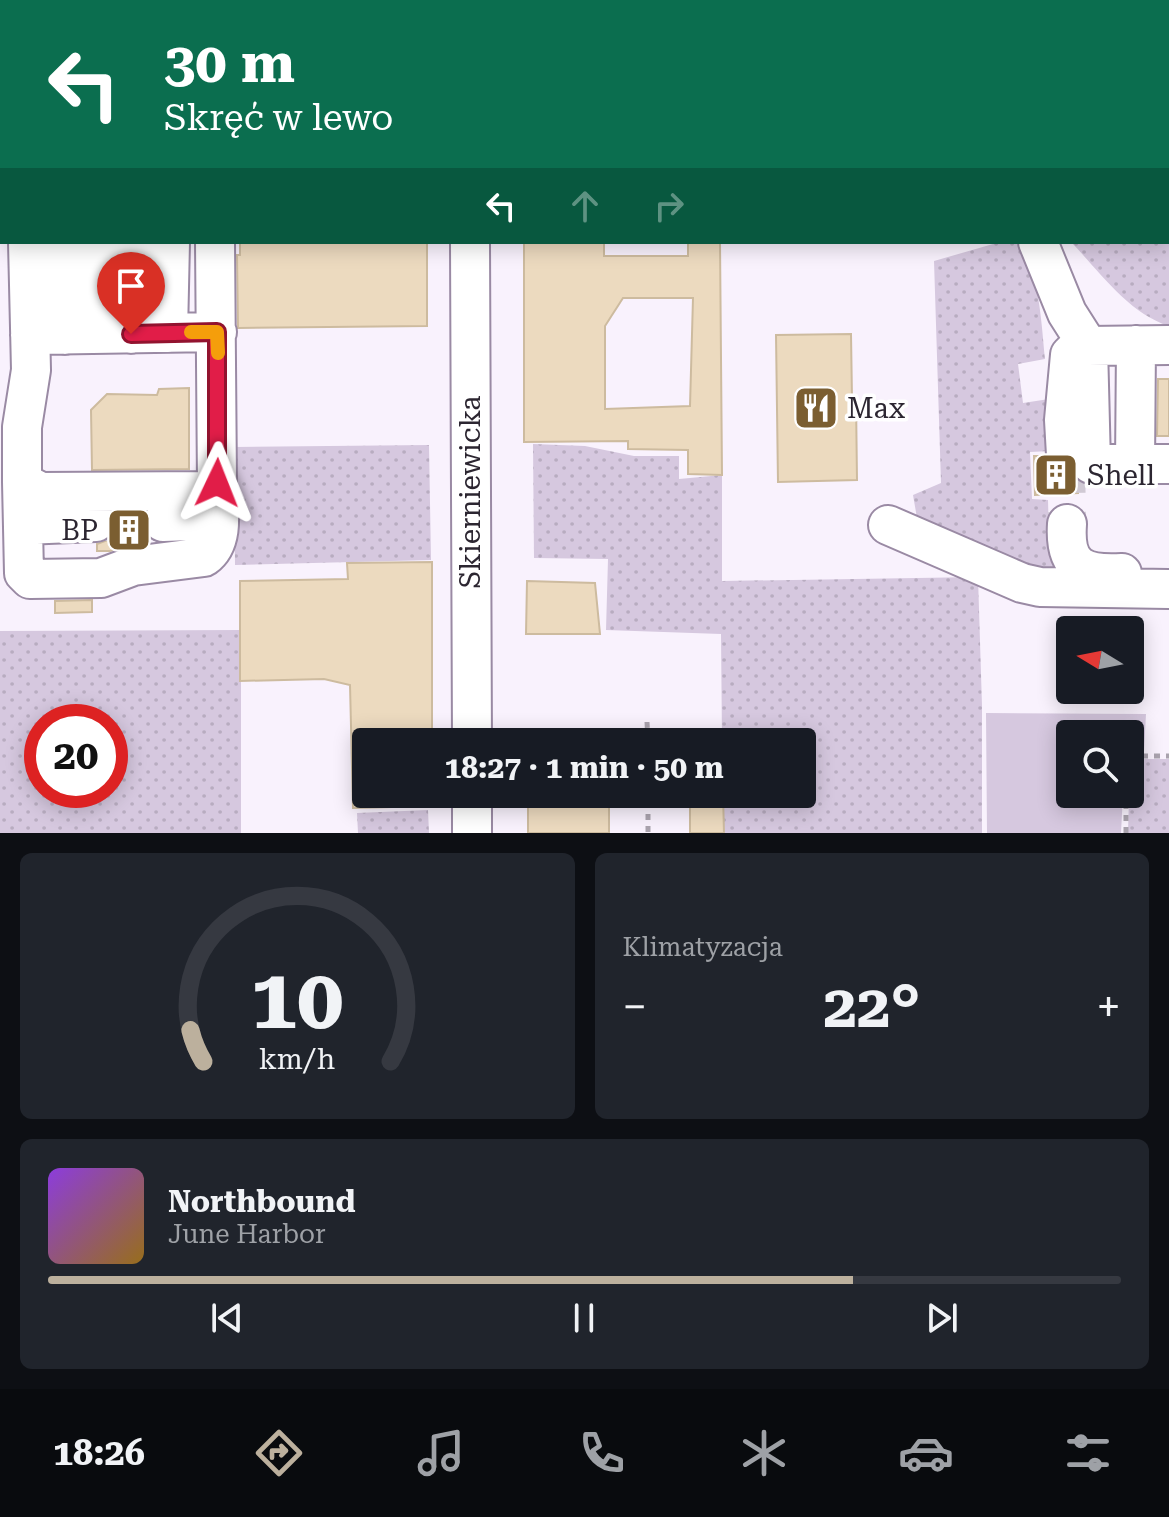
<!DOCTYPE html>
<html lang="pl">
<head>
<meta charset="utf-8">
<style>
  :root { --surface:#171b24; --page:#20242c; --text:#f1f3f6; --muted:#9ea1a6; --line:#363941; --accent:#bcb09d }
  body { margin:0; font-family:"Roboto Serif",serif; background:var(--page); color:var(--text); height:100vh; display:flex; flex-direction:column; font-size:30px; white-space:nowrap }
  * { box-sizing:border-box; margin:0 }
  p { font-size:26px; color:var(--muted) }
  .icon { flex:none; width:44px; height:44px; fill:none; stroke:currentColor; stroke-width:2; stroke-linecap:round; stroke-linejoin:round }
  .map { position:relative; height:833px; overflow:hidden }
  .drawer { display:flex; flex-direction:column; gap:20px; padding:20px; background:#0d0f14; flex:1 }
  .drawer>* { flex:none }
  .guide { position:absolute; left:0px; top:0px; width:1170px; height:244px; box-shadow:0 4px 20px #0003; background:#0b6e4f; color:#fff; overflow:hidden }
  .needle { width:52px; rotate:280deg }
  .controls { position:absolute; left:1056px; top:616px; display:grid; gap:16px }
  .controls a { display:grid; place-items:center; width:88px; height:88px; border-radius:8px; background:var(--surface); box-shadow:0 4px 20px #0003; font-size:40px }
  .speed { position:absolute; left:24px; top:704px; display:flex; gap:16px; font-size:40px; font-weight:700; text-align:center }
  .speed>* { display:grid; place-content:center; width:104px; height:104px; border-radius:50%; background:var(--surface); box-shadow:0 4px 20px #0003; line-height:1 }
  .speed .limit { border:12px solid #d22; background:#fff; color:#111 }
  .pin { position:absolute; display:grid; place-items:center; width:68px; height:68px; color:#fff; margin:-82px -34px; border-radius:50% 50% 50% 0; rotate:-45deg; box-shadow:0 0 8px #0007 }
  .pin .icon { rotate:45deg }
  .me { position:absolute; width:88px; margin:-44px; rotate:2deg; stroke-linejoin:round; filter:drop-shadow(0 0 6px #0008) }
  .turn { display:flex; align-items:center; gap:28px; height:168px; padding:0 32px; font-size:36px }
  .turn .icon { width:104px; height:104px; stroke-width:2.5 }
  .turn b { display:block; font-size:56px; line-height:68px }
  .lanes { display:flex; align-items:center; height:76px; padding:0 32px; background:#0003; justify-content:center; gap:40px; direction:ltr }
  .lanes .off { opacity:.35 }
  .big { font-size:60px; font-weight:700; line-height:1.1 }
  .drawer .widget { flex:1; display:flex; flex-direction:column; justify-content:center; gap:12px; min-width:0; padding:0 28px; border-radius:12px; background:var(--page) }
  .drawer .dial { align-items:center; gap:0 }
  .dial svg { height:208px; overflow:visible; fill:none; stroke:var(--line); stroke-width:7; stroke-linecap:round; text-anchor:middle }
  .dial text { fill:var(--text); stroke:none }
  .song { display:flex; align-items:center; gap:24px }
  .cover { width:96px; height:96px; border-radius:12px; background:linear-gradient(135deg,hsl(270 70% 55%),hsl(40 70% 35%)) }
  .played { height:8px; border-radius:4px; background:linear-gradient(90deg,var(--accent) 75%,var(--line) 75%) }
  .keys { display:flex; justify-content:space-around; direction:ltr }
  .heat { display:flex; justify-content:space-between; align-items:center; font-size:44px; direction:ltr }
  .drawer .tiles { flex:1; display:grid; gap:20px; grid-template-columns:1fr 1fr }
  .widget:last-child { grid-column:span 2 }
  .trip { position:absolute; left:352px; top:728px; width:464px; height:80px; border-radius:8px; background:var(--surface); box-shadow:0 4px 20px #0003; font-weight:700; line-height:80px; text-align:center }
  .dock { display:flex; height:128px; justify-content:space-around; align-items:center; background:#090b0e; color:var(--muted) }
  .dock .icon { width:56px; height:56px }
  .dock .active { color:var(--accent) }
  .dock b { font-size:36px; color:var(--text) }
  .map>svg:first-child { display:block }
</style>
</head>
<body>
<div class="map">
<svg width="1169" height="833" viewBox="0 0 1169 833">
  <defs>
    <pattern id="grass-dots" width="8" height="8" patternUnits="userSpaceOnUse" patternTransform="scale(2)"><rect width="8" height="8" fill="#d6c8df"/><path d="M2 2h.1M6 6h.1" fill="none" stroke="#b8acc0" stroke-width="1.8" stroke-linecap="round"/></pattern>
  </defs>
  <rect width="100%" height="100%" fill="#f9f2fd"/>
  <path fill="url(#grass-dots)" fill-rule="evenodd" d="M1168,221h1v105c-41,-13 -69,-54 -98,-84h97z
    M1000,242h19c21,35 22,78 26,117l-27,5 5,39 26,-4 2,52 -21,1 2,47 16,1 1,37 20,35 -40,5 -112,-59 -4,-23 28,-12 -7,-222z
    M533,444l52,2 49,10h45v23l43,-4v106l256,-4 4,129v127h-258l-1,-39h79v-52h-80l-1,-108 -115,-4 2,-71 -74,-1z
    M429,445l2,115 -196,5 -1,-118z
    M241,630v203h-241v-202zM42,722h68v68h-68z
    M1130,759h39v74h-41z
    M428,810l1,23h-71l-1,-20z"/>
  <path fill="#d6c8df" d="M986,713l160,1 -2,38h-14v-18h-60v60h53l-2,39h-134z"/>
  <path fill="#ecdabf" stroke="#cdbb9f" stroke-width="2" fill-rule="evenodd" d="M240,242h187v84l-189,2 -1,-73h3z
    M524,242h80v14h84v-14h32l2,233 -34,-1v-24l-60,-1v-8l-104,1zM623,298h70l-3,108 -85,3v-83z
    M851,334l1,65h4l1,81 -79,2 -2,-147z
    M1158,379h11v57h-12z
    M189,388v81l-97,1 -1,-60 16,-16 50,1 2,-6z
    M1034,456h10l4,12 9,7h15l6,6v12l-43,2z
    M143,513l-2,11 7,13h-10v6l-28,8h-13v-7l11,-4 8,-9 2,-9 -2,-8z
    M432,562v180h-66v52h67v12l-80,2 -3,-123 -26,-6 -84,2v-100l108,-2 -1,-16z
    M527,581l68,2 5,51h-74z
    M92,600v12l-37,1v-12z
    M608,735v7h-80v-6z
    M722,735v7h-33l-1,-6z
    M528,794h81v39h-81z
    M690,794h33l1,39h-34z"/>
  <g fill="none" stroke-linecap="round" stroke-linejoin="round">
    <path stroke="#d0c9d4" stroke-width="38" stroke-dasharray="38 19" stroke-linecap="butt" d="M1066,455l1,69
      M96,522h67"/>
    <g stroke="#9a8aa4" stroke-width="42">
      <path id="minor" d="M234,0l10,2
        M1168,40h1
        M0,80l2,4
        M28,242l3,128 -9,57v55l19,10 169,-1 7,-8 -2,-241
        M470,242l2,500
        M1038,242l29,71 21,33 81,-1
        M168,333l2,-91
        M97,334l1,-92
        M131,334l1,-92
        M30,335l187,-3
        M65,335v-93
        M1066,455l-2,-35 6,-65 6,-6 12,-3 3,118h78
        M1135,465l1,-120
        M22,482l2,91 6,6 71,-1 32,-12 71,-9c22,-16 14,-50 13,-74
        M163,522l55,-2
        M1067,524c-3,44 16,51 55,49
        M24,525l72,-3
        M888,525l134,58 18,4 129,2
        M472,794v39"/>
    </g>
    <g stroke="#745b84" stroke-width="48">
      <path id="major" d="M0,15h2
        M1168,147h1"/>
    </g>
    <path stroke="#aaa3ae" stroke-width="5" stroke-dasharray="6 6" stroke-linecap="butt" d="M1168,194h1
      M647,722l1,20
      M1130,756h39
      M609,797l39,-1
      M648,832v-38
      M1126,833v-39"/>
    <use href="#minor" stroke="#fff" stroke-width="38"/>
    <use href="#major" stroke="#c3aed0" stroke-width="44"/>
    <path stroke="#88828d" stroke-width="2" d="M189,0l10,2
      M279,0l10,2
      M1168,29h1
      M1168,51h1"/>
  </g>
  <g fill="none" stroke-linecap="round" stroke-linejoin="round">
    <g stroke="#92132f" stroke-width="20">
      <path id="route" d="M131,334l86,-2v151"/>
    </g>
    <use href="#route" stroke="#e11d48" stroke-width="14"/>
    <path stroke="#f59e0b" stroke-width="14" d="M191,332h26l1,21"/>
  </g>
  <defs>
    <g id="restaurant-square" transform="scale(2.3)"><rect x="-9" y="-9" width="18" height="18" rx="4" fill="#7b5e31" stroke="#fff"/><path d="M-5-6h1v4h1v-4h1v4h1v-4h1v5L-1.5 .5V6h-2V.5L-5-1ZM5-6V6H3V1.5H1.5Q1.5-4 5-6Z" fill="#fff"/></g>
    <g id="building-square" transform="scale(2.3)"><rect x="-9" y="-9" width="18" height="18" rx="4" fill="#7b5e31" stroke="#fff"/><path d="M-4-6H4V6H1V3H-1V6H-4ZM-2.5-4.3h1.7v1.8h-1.7ZM.8-4.3h1.7v1.8H.8ZM-2.5-1h1.7V.8h-1.7ZM.8-1h1.7V.8H.8Z" fill="#fff"/></g>
  </defs>
  <g fill-rule="evenodd">
    <use href="#restaurant-square" x="816" y="408"/>
    <use href="#building-square" x="1056" y="475"/>
    <use href="#building-square" x="129" y="530"/>
  </g>
  <g text-anchor="middle" stroke-width="7" stroke-linejoin="round" paint-order="stroke">
    <g font-size="28" fill="#2c2631" stroke="#fff" text-anchor="start">
      <text x="847" y="418">Max</text>
      <text x="1087" y="485">Shell</text>
      <text x="98" y="540" text-anchor="end">BP</text>
    </g>
    <g font-size="28" fill="#2c2631" stroke="#fff">
      <text transform="translate(470 492) rotate(-90)" y="10">Skierniewicka</text>
    </g>
  </g>
</svg>
<div class="controls">
<a><svg class="needle" viewBox="-14 -14 28 28"><path d="M0-13l5 13h-10z" fill="#e53935"/><path d="M0 13l5-13h-10z" fill="#9ea1a6"/></svg></a>
<a><svg class="icon" aria-label="search" viewBox="0 0 24 24"><circle cx="10" cy="10" r="6"/><path d="M15 15l6 6"/></svg></a>
</div>
<div class="speed"><div class="limit">20</div></div>
<div class="pin" style="left:131px;top:334px;background:#d93025"><svg class="icon" aria-label="arrive" viewBox="0 0 24 24"><path d="M6 21V4h12l-3 4 3 4H6"/></svg></div>
<svg class="me" style="left:217px;top:483px" viewBox="-20 -20 40 40"><path d="M0-17L14 15 0 8-14 15z" fill="#e11d48" stroke="#fff" stroke-width="4"/></svg>
<div class="trip">18:27 · 1 min · 50 m</div>
<div class="guide">
<div class="turn"><svg class="icon" aria-label="left" viewBox="0 0 24 24"><path d="M17 20v-9H6M10 6l-5 5 5 5"/></svg><div><b>30 m</b>Skręć w lewo</div></div>
<div class="lanes"><svg class="icon" aria-label="left" viewBox="0 0 24 24"><path d="M17 20v-9H6M10 6l-5 5 5 5"/></svg><svg class="icon off" aria-label="ahead" viewBox="0 0 24 24"><path d="M12 20V5M6 11l6-6 6 6"/></svg><svg class="icon off" aria-label="right" viewBox="0 0 24 24"><path d="M7 20v-9h11M14 6l5 5-5 5"/></svg></div>
</div>
</div>
<section class="drawer">
<div class="tiles">
<div class="widget dial"><svg viewBox="0 0 100 80">
<path d="M14 69A42 42 0 1 1 86 69"/>
<path d="M14 69A42 42 0 0 1 9 57" stroke="#bcb09d"/>
<text x="50" y="56" font-size="32" font-weight="700">10</text>
<text x="50" y="72" font-size="11">km/h</text>
</svg></div>
<div class="widget"><p>Klimatyzacja</p>
<div class="heat"><a>−</a><b class="big">22°</b><a>+</a></div>
</div>
<div class="widget">
<div class="song"><i class="cover"></i><div><b>Northbound</b><p>June Harbor</p></div></div>
<div class="played"></div>
<div class="keys"><svg class="icon" aria-label="previous" viewBox="0 0 24 24"><path d="M18 5L8 12l10 7zM5 5v14"/></svg><svg class="icon" aria-label="pause" viewBox="0 0 24 24"><path d="M8 5v14M16 5v14"/></svg><svg class="icon" aria-label="next" viewBox="0 0 24 24"><path d="M6 5l10 7-10 7zM19 5v14"/></svg></div>
</div>
</div>
</section>
<nav class="dock">
<b>18:26</b>
<svg class="icon active" aria-label="directions" viewBox="0 0 24 24"><path d="M12 3l9 9-9 9-9-9zM9 14v-3h6M13 9l2 2-2 2"/></svg>
<svg class="icon" aria-label="music" viewBox="0 0 24 24"><path d="M9 18V5l10-2v13"/><circle cx="6" cy="18" r="3"/><circle cx="16" cy="16" r="3"/></svg>
<svg class="icon" aria-label="phone" viewBox="0 0 24 24"><path d="M5 4h4l2 5-3 2q2 4 5 5l2-3 5 2v4C11 20 4 13 5 4z"/></svg>
<svg class="icon" aria-label="climate" viewBox="0 0 24 24"><path d="M12 3v18M4 7l16 10M4 17L20 7"/></svg>
<svg class="icon" aria-label="car" viewBox="0 0 24 24"><path d="M5 17H2v-5l4-1 3-4h7l3 4 3 1v5h-3M9 17h6M6 11h13"/><circle cx="7" cy="17" r="2"/><circle cx="17" cy="17" r="2"/></svg>
<svg class="icon" aria-label="filters" viewBox="0 0 24 24"><path d="M4 7h16M4 17h16"/><circle cx="9" cy="7" r="2"/><circle cx="15" cy="17" r="2"/></svg>
</nav>
</body>
</html>
